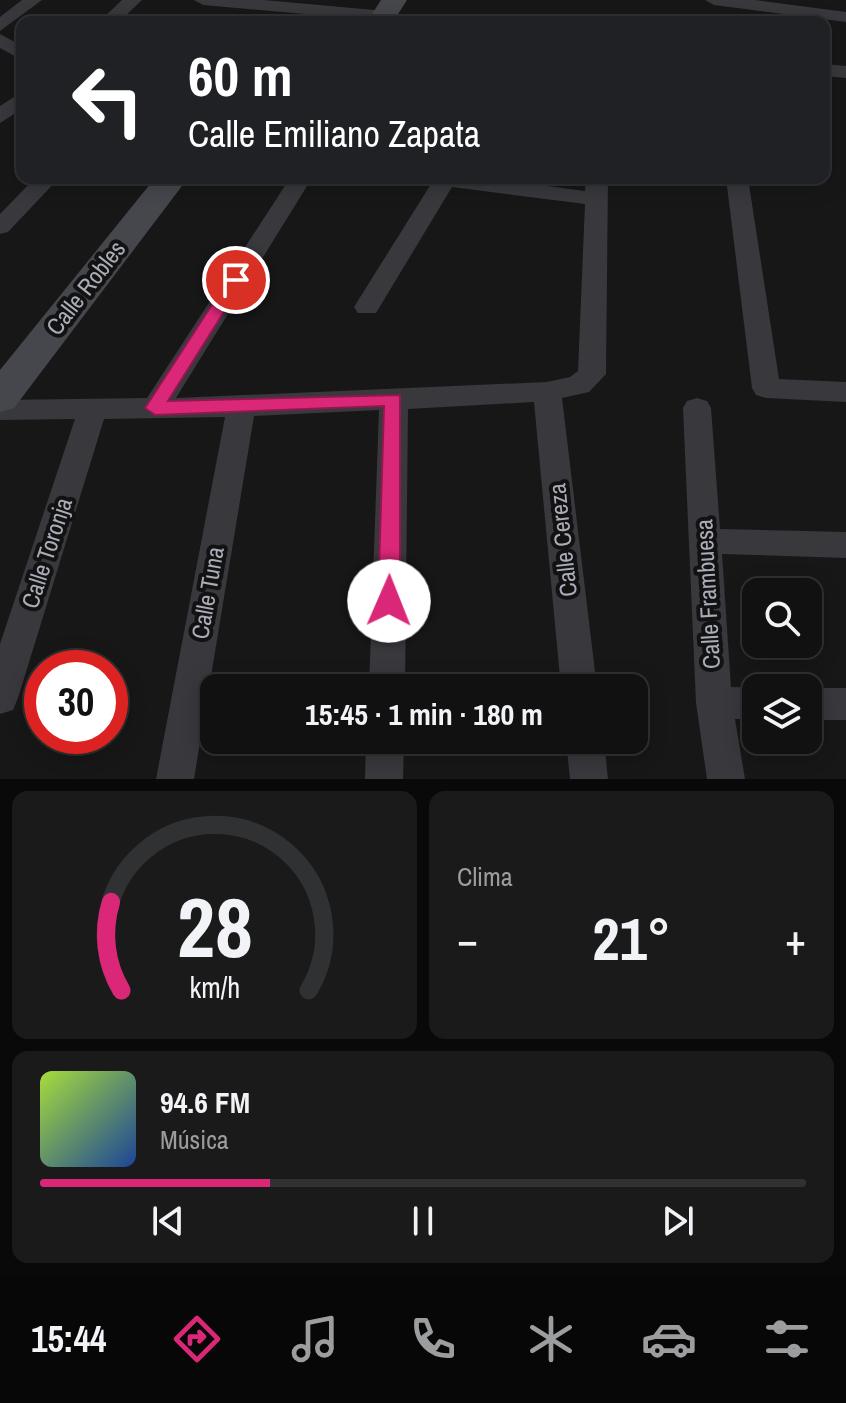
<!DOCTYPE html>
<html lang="es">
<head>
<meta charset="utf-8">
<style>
  :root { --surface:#111112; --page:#1a1a1b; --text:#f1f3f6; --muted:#9c9d9f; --line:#303132; --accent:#db2777 }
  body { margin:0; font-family:"Archivo Narrow",sans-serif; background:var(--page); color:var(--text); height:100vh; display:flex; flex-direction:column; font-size:30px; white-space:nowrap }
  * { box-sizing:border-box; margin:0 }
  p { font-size:26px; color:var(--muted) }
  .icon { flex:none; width:44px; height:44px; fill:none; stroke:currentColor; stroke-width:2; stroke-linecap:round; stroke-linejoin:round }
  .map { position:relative; height:779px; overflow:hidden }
  .side { display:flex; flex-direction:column; gap:12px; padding:12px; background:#09090a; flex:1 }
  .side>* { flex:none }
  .hud { position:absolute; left:16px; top:16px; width:814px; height:168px; border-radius:16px; box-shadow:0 4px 20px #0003,0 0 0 2px var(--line); background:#202124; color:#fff; overflow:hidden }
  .fabs { position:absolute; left:742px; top:578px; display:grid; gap:16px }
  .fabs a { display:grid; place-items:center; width:80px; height:80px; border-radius:16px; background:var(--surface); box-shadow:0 4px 20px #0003,0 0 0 2px var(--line); font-size:40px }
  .speed { position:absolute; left:24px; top:650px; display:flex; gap:16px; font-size:40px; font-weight:700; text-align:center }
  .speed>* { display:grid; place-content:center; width:104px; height:104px; border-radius:50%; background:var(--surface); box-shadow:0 4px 20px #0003,0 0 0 2px var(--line); line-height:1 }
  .speed .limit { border:12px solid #d22; background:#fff; color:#111 }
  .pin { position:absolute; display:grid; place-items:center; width:68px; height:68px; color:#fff; margin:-34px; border:4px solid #fff; border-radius:50%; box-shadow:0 2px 8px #0007 }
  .me { position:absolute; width:88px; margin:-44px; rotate:1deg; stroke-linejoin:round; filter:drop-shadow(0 0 6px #0008) }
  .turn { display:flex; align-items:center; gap:28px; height:168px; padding:0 40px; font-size:36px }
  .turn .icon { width:104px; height:104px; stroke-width:2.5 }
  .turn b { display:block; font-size:56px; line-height:68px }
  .big { font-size:60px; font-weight:700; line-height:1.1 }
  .side .card { flex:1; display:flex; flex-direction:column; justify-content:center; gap:12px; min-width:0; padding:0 28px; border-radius:16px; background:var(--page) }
  .side .dial { align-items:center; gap:0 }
  .dial svg { height:208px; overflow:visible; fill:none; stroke:var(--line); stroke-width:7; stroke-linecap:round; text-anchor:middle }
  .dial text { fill:var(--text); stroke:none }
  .song { display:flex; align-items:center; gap:24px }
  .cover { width:96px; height:96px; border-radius:12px; background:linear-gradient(135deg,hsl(80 70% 55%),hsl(220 70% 35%)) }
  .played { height:8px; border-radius:4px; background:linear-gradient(90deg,var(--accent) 30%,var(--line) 30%) }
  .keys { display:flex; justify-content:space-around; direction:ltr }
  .heat { display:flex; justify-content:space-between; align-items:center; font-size:44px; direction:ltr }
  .side .tiles { flex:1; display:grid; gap:12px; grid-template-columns:1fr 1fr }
  .card:last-child { grid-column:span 2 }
  .trip { position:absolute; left:200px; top:674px; width:448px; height:80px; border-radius:16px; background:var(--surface); box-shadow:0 4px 20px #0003,0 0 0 2px var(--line); font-weight:700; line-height:80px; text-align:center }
  .menu { display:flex; height:128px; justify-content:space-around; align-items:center; background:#070707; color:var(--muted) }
  .menu .icon { width:56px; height:56px }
  .menu .active { color:var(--accent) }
  .menu b { font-size:36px; color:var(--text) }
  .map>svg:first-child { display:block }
</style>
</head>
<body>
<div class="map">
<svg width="846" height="779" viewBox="0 0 846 779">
  <rect width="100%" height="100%" fill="#171718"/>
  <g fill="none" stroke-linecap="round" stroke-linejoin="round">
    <path fill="#38383d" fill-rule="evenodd" d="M22,0h20l-42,31v-14z
      M122,0h20l-23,22h-20z
      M194,0h70l121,11 9,5 -9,5 -182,-16z
      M705,0h50l91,12v10l-132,-17z
      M0,34l22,12v14l-22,-12z
      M824,64l22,2v12l-22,-2z
      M22,92v17l-22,14v-17z
      M35,178h24l-51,54 -8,2v-20z
      M290,178h22l-136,220 371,-16 23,-5 8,-6 7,-167 -133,-17 -76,126h-18l-4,-6 77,-123 -7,-6h63l98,13 1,-13h22l-2,196 -17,18 -27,6 35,290h-36l-27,-286 -126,7 -3,279h-36l10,-278 -125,6 -60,363h-38l69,-362 -121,2 -86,279 -5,12 -13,4v-70l75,-225 -75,1v-20l147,-2z
      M726,178h22l31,201 67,3v20l-80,-4 -10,-3 -4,-7z
      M697,398l10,3 4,7 9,121 126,3v26l-124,-4 9,133 29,1h-4v31h-21l10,60h-38l-11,-76 -13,-295 4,-7z
      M808,688h38v32h-38z
      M366,740h38l-1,39h-38z
      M566,740h38l4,39h-38z"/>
    <path fill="#46474d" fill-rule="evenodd" d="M381,0h26l-14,22h-26z
      M155,178h33l-174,230 -14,4v-42z"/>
  </g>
  <path fill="#db2777" stroke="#8e194d" stroke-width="2" d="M236,275l8,5 -76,121 232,-6v206l-3,7h-16l-3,-7 6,-195 -229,9 -10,-7 85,-131z"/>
  <g text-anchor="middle" stroke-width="8" stroke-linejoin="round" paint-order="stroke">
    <g font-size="24" fill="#aaacb7" stroke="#121213">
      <text transform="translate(86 288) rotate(-52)" y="8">Calle Robles</text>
      <text transform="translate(563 540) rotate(-96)" y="8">Calle Cereza</text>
      <text transform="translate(47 553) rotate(-72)" y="8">Calle Toronja</text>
      <text transform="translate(208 593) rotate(-80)" y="8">Calle Tuna</text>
      <text transform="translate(708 594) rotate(-93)" y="8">Calle Frambuesa</text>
    </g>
  </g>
</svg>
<div class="fabs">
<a><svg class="icon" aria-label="search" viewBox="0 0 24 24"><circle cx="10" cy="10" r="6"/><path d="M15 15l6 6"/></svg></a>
<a><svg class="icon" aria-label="layers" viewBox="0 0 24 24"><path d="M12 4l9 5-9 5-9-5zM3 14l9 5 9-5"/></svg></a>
</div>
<div class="speed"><div class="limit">30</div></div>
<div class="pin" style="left:236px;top:280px;background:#d93025"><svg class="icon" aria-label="arrive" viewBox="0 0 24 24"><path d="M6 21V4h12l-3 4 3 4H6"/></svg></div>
<svg class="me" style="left:389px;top:601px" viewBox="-20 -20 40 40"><circle r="19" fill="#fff"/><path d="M0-13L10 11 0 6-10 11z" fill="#db2777"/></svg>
<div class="trip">15:45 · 1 min · 180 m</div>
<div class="hud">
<div class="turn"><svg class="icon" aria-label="left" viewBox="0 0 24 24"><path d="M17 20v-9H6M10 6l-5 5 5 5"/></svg><div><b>60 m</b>Calle Emiliano Zapata</div></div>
</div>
</div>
<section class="side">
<div class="tiles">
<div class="card dial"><svg viewBox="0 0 100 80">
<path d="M14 69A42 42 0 1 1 86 69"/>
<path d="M14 69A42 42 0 0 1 10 35" stroke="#db2777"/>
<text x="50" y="56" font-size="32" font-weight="700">28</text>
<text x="50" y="72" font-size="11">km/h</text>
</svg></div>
<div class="card"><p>Clima</p>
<div class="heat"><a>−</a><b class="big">21°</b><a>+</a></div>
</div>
<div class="card">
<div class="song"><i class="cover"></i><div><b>94.6 FM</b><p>Música</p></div></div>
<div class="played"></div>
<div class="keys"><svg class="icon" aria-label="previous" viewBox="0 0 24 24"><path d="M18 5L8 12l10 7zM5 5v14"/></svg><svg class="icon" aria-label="pause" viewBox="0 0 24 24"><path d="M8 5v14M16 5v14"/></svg><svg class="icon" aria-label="next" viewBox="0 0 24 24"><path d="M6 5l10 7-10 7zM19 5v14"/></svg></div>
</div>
</div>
</section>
<nav class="menu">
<b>15:44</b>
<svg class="icon active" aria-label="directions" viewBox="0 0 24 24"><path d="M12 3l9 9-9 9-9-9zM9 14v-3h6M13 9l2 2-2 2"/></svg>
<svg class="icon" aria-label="music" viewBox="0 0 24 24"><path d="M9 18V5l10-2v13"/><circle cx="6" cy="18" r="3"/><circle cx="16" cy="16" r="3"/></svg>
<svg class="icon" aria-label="phone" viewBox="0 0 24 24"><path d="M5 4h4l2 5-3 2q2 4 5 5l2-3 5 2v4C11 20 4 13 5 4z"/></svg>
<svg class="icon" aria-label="climate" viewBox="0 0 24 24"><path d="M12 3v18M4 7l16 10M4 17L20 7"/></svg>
<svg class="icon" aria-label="car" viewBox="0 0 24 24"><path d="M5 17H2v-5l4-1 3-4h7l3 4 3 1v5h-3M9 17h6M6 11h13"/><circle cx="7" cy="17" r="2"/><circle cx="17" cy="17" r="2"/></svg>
<svg class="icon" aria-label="filters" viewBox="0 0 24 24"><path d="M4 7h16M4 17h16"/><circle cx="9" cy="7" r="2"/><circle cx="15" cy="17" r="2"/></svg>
</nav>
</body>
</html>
